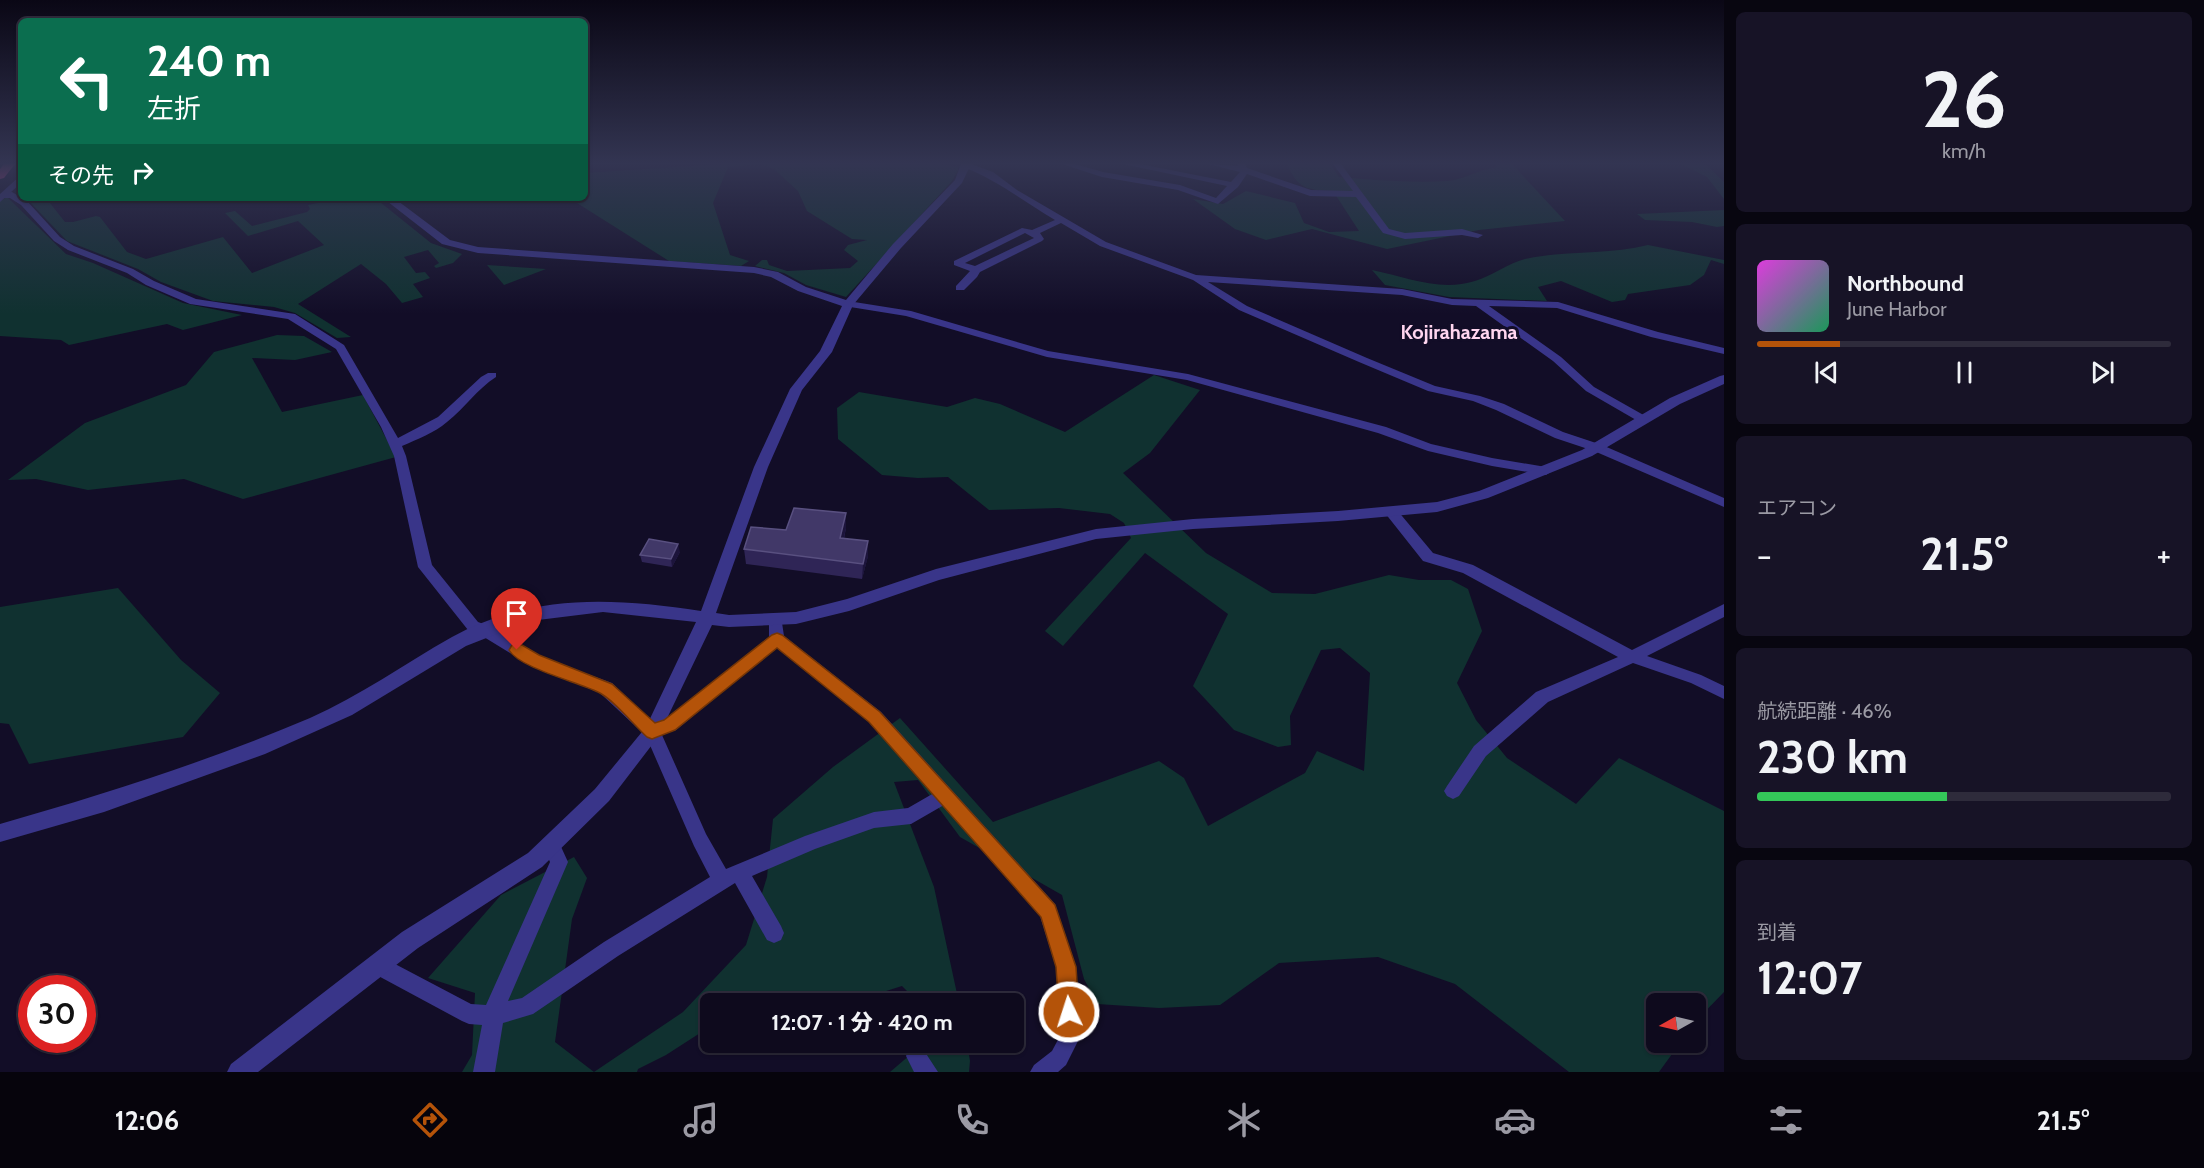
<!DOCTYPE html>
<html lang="ja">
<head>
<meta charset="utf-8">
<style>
  :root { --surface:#0e0a1d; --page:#171326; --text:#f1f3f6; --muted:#9b9aa4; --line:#2e2b3b; --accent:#b45309 }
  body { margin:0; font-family:Cabin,"Noto Sans JP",sans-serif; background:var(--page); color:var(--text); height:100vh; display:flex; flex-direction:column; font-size:22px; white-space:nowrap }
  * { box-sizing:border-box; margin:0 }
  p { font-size:20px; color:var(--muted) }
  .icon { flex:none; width:33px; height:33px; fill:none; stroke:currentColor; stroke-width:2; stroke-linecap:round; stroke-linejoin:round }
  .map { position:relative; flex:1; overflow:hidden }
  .details { display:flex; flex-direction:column; gap:12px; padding:12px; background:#080610; width:480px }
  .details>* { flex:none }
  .guide { position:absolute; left:18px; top:18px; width:570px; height:183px; border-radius:9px; box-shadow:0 2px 4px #0004,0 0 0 2px var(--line); background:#0b6e4f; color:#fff; overflow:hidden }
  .needle { width:39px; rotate:262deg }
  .buttons { position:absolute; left:1646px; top:993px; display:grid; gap:12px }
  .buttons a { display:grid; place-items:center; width:60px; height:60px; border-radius:9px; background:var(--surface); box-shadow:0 2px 4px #0004,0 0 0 2px var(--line); font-size:30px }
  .speed { position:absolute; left:18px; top:975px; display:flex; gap:12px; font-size:30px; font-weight:700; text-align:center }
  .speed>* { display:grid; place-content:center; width:78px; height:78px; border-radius:50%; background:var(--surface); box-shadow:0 2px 4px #0004,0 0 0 2px var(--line); line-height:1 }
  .speed .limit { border:9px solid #d22; background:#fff; color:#111 }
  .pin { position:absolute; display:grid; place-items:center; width:51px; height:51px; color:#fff; margin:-62px -26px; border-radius:50% 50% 50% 0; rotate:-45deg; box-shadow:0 0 6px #0007 }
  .pin .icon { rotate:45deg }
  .me { position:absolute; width:66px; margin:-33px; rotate:356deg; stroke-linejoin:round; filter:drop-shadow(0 0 4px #0008) }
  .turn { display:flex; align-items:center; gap:21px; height:126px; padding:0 30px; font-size:27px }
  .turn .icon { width:78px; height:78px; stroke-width:2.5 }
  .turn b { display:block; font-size:42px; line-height:51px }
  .then { display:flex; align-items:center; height:57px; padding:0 30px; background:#0003; gap:12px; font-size:22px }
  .big { font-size:45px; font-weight:800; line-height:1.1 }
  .details .card { flex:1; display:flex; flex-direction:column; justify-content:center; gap:9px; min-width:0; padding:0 21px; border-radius:9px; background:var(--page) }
  .details .dial { align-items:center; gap:0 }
  .dial b { font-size:78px; line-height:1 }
  .song { display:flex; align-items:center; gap:18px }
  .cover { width:72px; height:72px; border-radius:9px; background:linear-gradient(135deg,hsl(300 70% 55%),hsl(150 70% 35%)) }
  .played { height:6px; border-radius:3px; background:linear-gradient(90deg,var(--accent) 20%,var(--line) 20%) }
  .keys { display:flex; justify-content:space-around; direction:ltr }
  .heat { display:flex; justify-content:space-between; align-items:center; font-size:33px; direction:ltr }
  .charge { height:9px; border-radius:4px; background:linear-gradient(90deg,#34c759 46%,var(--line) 0) }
  .trip { position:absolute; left:700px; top:993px; width:324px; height:60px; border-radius:9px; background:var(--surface); box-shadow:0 2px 4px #0004,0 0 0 2px var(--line); font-weight:800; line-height:60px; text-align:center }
  .dock { display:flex; height:96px; justify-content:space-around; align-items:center; background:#06040c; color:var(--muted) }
  .dock .icon { width:42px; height:42px }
  .dock .active { color:var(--accent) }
  .dock b { font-size:27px; color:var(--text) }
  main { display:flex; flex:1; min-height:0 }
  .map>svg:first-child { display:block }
</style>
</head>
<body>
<main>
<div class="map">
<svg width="1724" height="1072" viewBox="0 0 1724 1072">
  <rect width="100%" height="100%" fill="#120d27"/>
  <path fill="#103130" d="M721,164h38l-31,3 -15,36 17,52 19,6 -8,5 -72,-5 -100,-63h16v-25z
    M762,164h180l16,3v3l-6,11 -106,116 -40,-12 -22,-12 -29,-7 7,-6h5l2,5 18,6 63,-3 8,-7 -14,-11 4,-5 19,-5 -15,-1 -45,-28 -9,-20 -24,-22z
    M1287,164h43l9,13c35,3 72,6 108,4 16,-1 33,-12 50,-14l-3,-3h18l53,57 -86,9 -92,19 -75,-20 -46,11 -31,-11 -42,-30 30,5 23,-13 49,12 9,20 25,9 30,-1 -26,-40c-26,-1 -35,-2 -46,-27z
    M1681,164h24l19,18v17l-17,-22z
    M7,197l59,57 27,9 90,40 59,12 -59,15 -16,-6 -98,21 -8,-5 -61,-4v-135z
    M26,198h20l19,24h8l23,-6 4,1 27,35 19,7 77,-22 29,36 72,-28 -26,-24 -50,15 -23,-23 10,-2 17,15 55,-14 3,-3 -2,-4 10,-2 -5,-5h62l56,45 31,11 -9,9 -17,5 -2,-2 5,-3 -11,-13 -24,7 12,16 9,-1 5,6 -17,6 10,13 -21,6 -16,-19 -25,-20 -63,40 53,33 -14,1 -42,-25 -21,-6 -61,-6 -52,-19 -23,-13 -71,-28z
    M1724,210v16l-7,1 -25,-5 -47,-2 -8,-6z
    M1648,245l76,15v4l-13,-4 -7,15 -14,10 -62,9 -3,6 -13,2 -51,-21 -23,6 9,14 -98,-4 -64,-12 -13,-15c35,7 67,22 103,11 17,-5 33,-18 50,-22 40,-9 83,-4 123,-14z
    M487,265l59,4 -42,16z
    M277,335l27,1 28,16 -37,8 -43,-2 30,54 81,-17 33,62 -153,42 -59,-20 -96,11 -52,-11 -28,1 77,-57 101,-38 28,-33z
    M1154,375l46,15 -50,63 -27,20 83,80 66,40 43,1 74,-19 30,5h32l17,9 14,42 -25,52 19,37 31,38 69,46 43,-46 105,53v181l-29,30v-18h-39v38l24,1 -21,29h-90l-114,-88 -77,-27 -99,6 -59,42 -61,3 -62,-4 -13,-25 -22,-84 -102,-58 -42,-57 -24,2 40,105 25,116h-40l-17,-17 -54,17 -137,1v22l-45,29 -28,14 -1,3h-43l89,-60 63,-67 21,-68 6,-58 60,-52 67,-49 93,104 166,-61 25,17 24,48 97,-53 12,-22 47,20 6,-98 -30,-25 -19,2 -31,66 1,29 -13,2 -44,-17 -41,-44 35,-72 -83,-61 -82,93 -18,-15 86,-93 -7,-15 -14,-9 -51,-6 -70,2 -41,-33 -30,1 -36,-3 -44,-36 -1,-31 22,-16 88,15 28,-9 25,6 65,28z
    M118,588l63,72 39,33 -37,44 -154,27 -20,-40 -9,-1v-116z
    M574,857l13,21 -15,41 -17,123 39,30h-132l10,-17 3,-62 -47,-15 73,-83z
    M924,1043h43l3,18 -1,11h-79z"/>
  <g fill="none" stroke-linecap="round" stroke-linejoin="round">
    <path fill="#393589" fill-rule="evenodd" d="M963,164h8l22,8 24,18 89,52 90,33 206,14 50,10 106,3 100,30 66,16v6l-73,-17 -94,-29 -68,-2 72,51 33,30 53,30 2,3 -6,4 -57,-33 -33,-30 -77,-55 -24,-1 -50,-10 -194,-13 39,24 120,52 68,28 45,10 24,8 59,28 39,13 122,53v9l-130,-56 -39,-13 -59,-28 -23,-9 -45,-10 -69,-29 -120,-52 -46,-30 -93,-34 -39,-23 -21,10 4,6 -2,2 -62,31 -3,5 -13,13h-8v-4l14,-15 -16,-6v-4l68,-33 10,2 23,-10c-31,-18 -59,-41 -92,-53zM1025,233l9,5 -59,28 -10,-3z
      M1062,164h13l28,8 77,13 36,13 11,-12 -104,-22h17l91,18 9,-10 -32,-8 30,2 -1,-2h8l2,4 64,22 42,1 -20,-27h8l48,65 16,4 57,-4 21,6 -5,3 -16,-3 -57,4 -22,-6 -27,-36 -46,-1 -63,-22 -9,13 -20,17 -40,-14 -76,-13z
      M12,192l15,9 33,36 14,9 59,23 21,12 42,18 99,15 49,31 54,93 40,-21 43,-40 7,-4h8v4c-19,12 -31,31 -49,45 -13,11 -29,17 -45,24l4,10 26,109 46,57 11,4 49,30 74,27 42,41 10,-4 105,-83v-17l2,-4h10l3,20 97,76 174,192 21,63 5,68 -15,30 -8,7h-28l4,-7 18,-14 9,-17 -5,-67 -16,-51 -96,-111 -33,19 -37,4 -59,21 -63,27 29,50 3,7 -3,7 -7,3 -7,-3 -32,-57 -117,73 -85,58 -30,9 -8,49h-22l9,-47 -13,-1 -7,-3 -91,-49 -3,-7 3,-7 7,-3 93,49 15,1 64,-143 -8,-18 3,-6 6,-2 6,2 11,24 -60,139 14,-3 82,-56 106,-65 -16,-31 -48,-110 -46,-43 -72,-29 -49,-30 -11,-4 -50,-63 -24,-111 -13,-29 -45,-78 -48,-30 -98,-15 -44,-19 -19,-12 -59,-23 -14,-9 -33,-36 -11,-7h-10v-4zM777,647l92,75 65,71 -26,15 -34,4 -69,24 -79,33 -20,-35 -44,-99 14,-5z
      M848,301l63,10 137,40 140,23 198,53 45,17 61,14 54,9 6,4 -6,4 -54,-9 -64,-15 -50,-18 -191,-53 -140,-23 -141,-41 -62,-10 -1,-2z
      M1392,508l5,2 36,43 40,12 159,85 92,-46v13l-77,39 54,19 23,11v13l-33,-16 -58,-20 -85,39 -62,54 -27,40 -6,3 -6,-3 -3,-5 3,-5 27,-40 62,-54 82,-35 -155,-84 -40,-12 -38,-48z
      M916,1046l7,3 15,23h-24l-8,-16 3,-7z"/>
    <path fill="#393589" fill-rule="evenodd" d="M961,164h10l-9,19 -61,65 -48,57 -21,47 -30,38 -34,77 -52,146 13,2 67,-3 51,-13 89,-30 160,-40 97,-10 145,-8 99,-9 42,-11 103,-41 88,-52 50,-22 4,-1v9l-44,20 -88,52 -104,42 -51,14 -99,9 -145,8 -97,10 -157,41 -90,31 -53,13 -67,3 -17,-2 -54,112 -49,64 -67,66 -124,81 -160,124h-31l4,-8 171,-132 126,-79 67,-64 51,-62 50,-105 -93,-10 -73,9 -64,25 -114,69 -87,39 -161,58 -104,30v-18c105,-30 209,-63 310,-106 50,-22 94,-54 142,-81 81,-44 161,-39 249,-26l53,-144 36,-78 30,-38 22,-45 -44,-15 -27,-14 -17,-4 -276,-20 -36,-9 -59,-46h11l56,42 28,7 276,20 24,5 28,15 40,13 47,-56 62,-64z
      M21,175v8l-21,19v-8z"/>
    <path fill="#ff4ea2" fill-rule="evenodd" d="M4,164h11l-11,14 -4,1v-10z"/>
  </g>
  <path fill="#2f2556" d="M846,528l-2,11 24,17 -6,23 -116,-15 -2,-15z
    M680,552l-8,15 -30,-5 -2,-7z"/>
  <path fill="#1c143b" d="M846,513v15l-6,26v-16z
    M868,541v15l-6,23 1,-15z
    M678,544l2,8 -8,15 -1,-8z"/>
  <path fill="#413868" stroke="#595080" stroke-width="1.5" d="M794,508l52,5 -6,25 28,3 -5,23 -119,-15 7,-22 35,3z
    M649,539l29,5 -7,15 -31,-4z"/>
  <linearGradient id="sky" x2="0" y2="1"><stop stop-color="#0a0715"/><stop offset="0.52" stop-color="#333552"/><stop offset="1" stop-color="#333552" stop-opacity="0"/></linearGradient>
  <rect width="1724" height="314" fill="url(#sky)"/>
  <path fill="#b45309" stroke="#753606" stroke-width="1.5" d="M777,633l5,2 98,77 175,193 21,62 3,45 -3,7 -7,3 -7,-3 -3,-7 -3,-45 -15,-50 -172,-195 -92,-74 -102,82 -23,9 -5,-2c-14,-13 -34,-38 -49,-45 -20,-10 -79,-24 -89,-42l3,-5h10l17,10 73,29 43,39 9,-3 108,-85z"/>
  <g text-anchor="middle" stroke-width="6" stroke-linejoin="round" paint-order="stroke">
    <g font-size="20" font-weight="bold" fill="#ffd5ef" stroke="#120d27">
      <text x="1459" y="339">Kojirahazama</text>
    </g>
  </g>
</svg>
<div class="buttons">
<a><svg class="needle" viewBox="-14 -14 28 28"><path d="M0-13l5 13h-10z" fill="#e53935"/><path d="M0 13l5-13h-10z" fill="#9b9aa4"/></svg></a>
</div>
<div class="speed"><div class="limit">30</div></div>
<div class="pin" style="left:517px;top:650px;background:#d93025"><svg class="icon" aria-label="arrive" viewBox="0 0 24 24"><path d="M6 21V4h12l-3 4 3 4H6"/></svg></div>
<svg class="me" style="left:1069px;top:1012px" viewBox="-20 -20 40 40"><circle r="17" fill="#b45309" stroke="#fff" stroke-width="3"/><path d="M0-11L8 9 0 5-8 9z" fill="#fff"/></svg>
<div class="trip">12:07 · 1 分 · 420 m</div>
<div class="guide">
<div class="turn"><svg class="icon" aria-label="left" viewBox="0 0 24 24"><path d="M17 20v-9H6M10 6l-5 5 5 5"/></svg><div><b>240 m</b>左折</div></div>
<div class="then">その先<svg class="icon" aria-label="right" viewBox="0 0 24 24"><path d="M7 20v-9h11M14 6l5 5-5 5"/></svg></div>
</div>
</div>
<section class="details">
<div class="card dial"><b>26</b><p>km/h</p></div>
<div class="card">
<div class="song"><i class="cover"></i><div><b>Northbound</b><p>June Harbor</p></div></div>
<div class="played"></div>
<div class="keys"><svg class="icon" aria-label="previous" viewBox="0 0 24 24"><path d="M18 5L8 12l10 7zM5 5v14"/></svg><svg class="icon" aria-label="pause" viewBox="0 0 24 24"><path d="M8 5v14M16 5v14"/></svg><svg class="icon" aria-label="next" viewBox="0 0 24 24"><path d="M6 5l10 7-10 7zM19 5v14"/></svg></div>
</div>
<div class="card"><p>エアコン</p>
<div class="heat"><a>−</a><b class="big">21.5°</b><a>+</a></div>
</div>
<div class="card"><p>航続距離 · 46%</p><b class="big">230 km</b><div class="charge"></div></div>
<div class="card"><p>到着</p><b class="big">12:07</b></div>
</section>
</main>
<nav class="dock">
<b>12:06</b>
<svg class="icon active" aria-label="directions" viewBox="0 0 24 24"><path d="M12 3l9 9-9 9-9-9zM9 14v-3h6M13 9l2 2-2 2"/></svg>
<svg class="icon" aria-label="music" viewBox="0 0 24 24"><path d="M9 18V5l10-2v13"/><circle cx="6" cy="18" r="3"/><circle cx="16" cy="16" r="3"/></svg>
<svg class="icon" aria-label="phone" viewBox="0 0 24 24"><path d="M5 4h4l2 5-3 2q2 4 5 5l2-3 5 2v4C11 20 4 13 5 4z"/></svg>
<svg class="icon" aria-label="climate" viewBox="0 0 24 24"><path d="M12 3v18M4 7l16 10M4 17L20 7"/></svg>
<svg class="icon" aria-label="car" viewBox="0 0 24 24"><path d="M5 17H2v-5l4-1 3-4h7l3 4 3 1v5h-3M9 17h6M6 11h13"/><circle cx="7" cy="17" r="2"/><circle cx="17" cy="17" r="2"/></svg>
<svg class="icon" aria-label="filters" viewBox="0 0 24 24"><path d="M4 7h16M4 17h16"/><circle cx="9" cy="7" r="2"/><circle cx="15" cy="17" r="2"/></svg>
<b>21.5°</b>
</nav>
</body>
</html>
